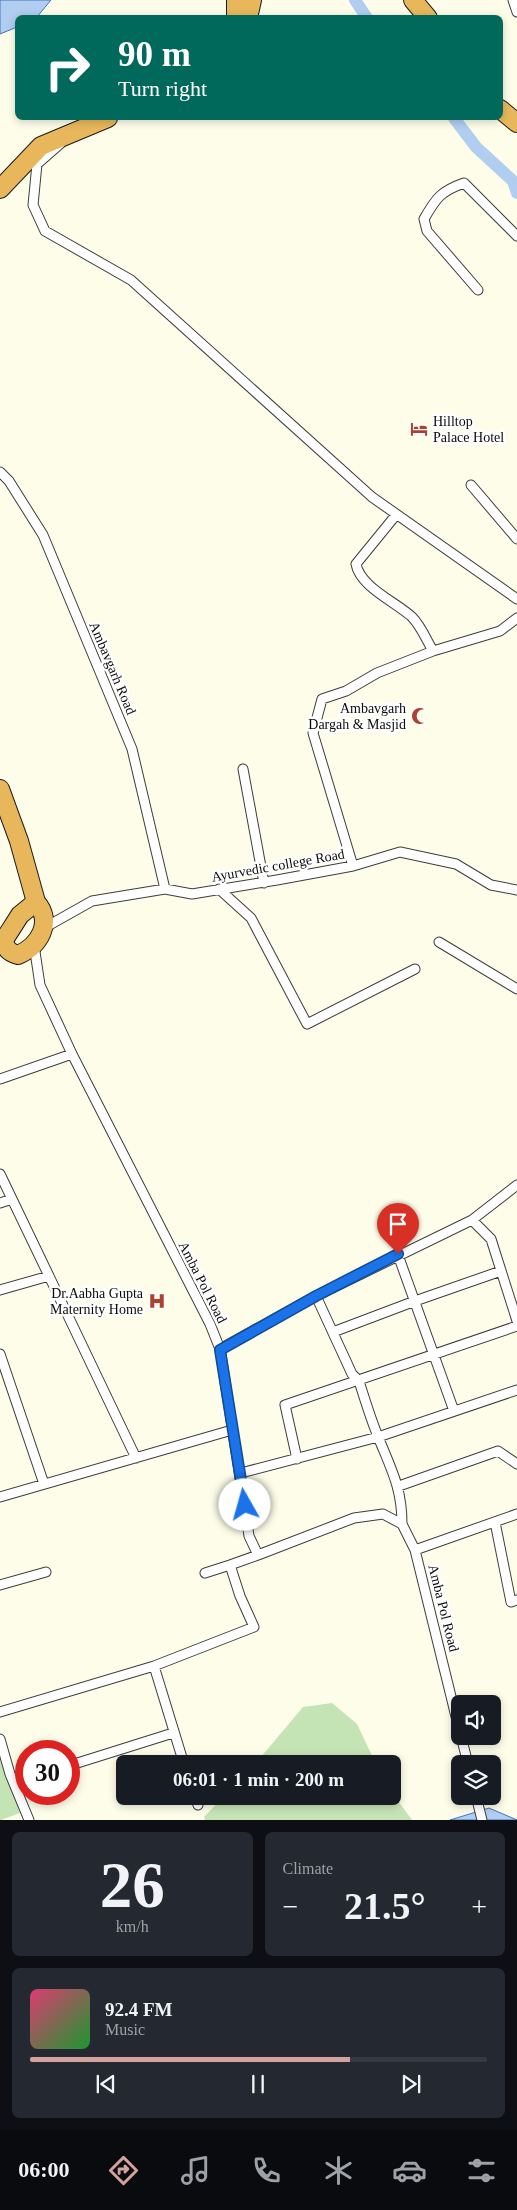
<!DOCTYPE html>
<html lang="en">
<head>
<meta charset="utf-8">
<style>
  :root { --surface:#171b24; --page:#242831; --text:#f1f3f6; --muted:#9ea1a6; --line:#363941; --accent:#d3a29c }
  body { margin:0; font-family:"Times New Roman",serif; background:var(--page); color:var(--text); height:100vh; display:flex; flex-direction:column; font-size:19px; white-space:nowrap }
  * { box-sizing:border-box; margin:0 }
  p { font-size:16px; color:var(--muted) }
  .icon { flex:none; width:28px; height:28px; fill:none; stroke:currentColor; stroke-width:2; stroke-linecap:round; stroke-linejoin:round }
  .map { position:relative; height:1820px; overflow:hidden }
  .panel { display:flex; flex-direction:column; gap:12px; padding:12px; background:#0d0f14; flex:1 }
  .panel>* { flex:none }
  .guide { position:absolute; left:15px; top:15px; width:488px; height:105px; border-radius:8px; box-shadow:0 2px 8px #0003; background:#00695c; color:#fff; overflow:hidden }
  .buttons { position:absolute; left:451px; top:1695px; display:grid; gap:10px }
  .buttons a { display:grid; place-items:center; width:50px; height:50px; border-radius:8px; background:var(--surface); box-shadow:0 2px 8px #0003; font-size:25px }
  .speed { position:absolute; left:15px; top:1740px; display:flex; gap:10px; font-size:25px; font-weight:700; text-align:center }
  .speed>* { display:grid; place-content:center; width:65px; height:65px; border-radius:50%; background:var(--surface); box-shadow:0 2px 8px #0003; line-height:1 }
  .speed .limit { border:8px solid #d22; background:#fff; color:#111 }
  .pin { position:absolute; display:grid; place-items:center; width:42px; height:42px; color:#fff; margin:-51px -21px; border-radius:50% 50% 50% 0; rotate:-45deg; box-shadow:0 0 5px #0007 }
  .pin .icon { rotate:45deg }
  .me { position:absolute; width:55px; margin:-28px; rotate:353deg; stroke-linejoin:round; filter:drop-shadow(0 0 4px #0008) }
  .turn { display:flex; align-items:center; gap:18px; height:105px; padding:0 20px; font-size:22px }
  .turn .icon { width:65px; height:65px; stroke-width:2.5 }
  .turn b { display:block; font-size:35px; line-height:42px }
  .big { font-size:38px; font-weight:800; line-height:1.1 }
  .panel .card { flex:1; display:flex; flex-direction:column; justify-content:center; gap:8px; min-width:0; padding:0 18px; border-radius:8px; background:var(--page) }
  .panel .dial { align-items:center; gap:0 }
  .dial b { font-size:65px; line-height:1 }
  .song { display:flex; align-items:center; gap:15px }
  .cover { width:60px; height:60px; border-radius:8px; background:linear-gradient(135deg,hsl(340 70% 55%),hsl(130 70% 35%)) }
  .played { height:5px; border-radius:2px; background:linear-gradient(90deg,var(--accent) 70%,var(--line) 70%) }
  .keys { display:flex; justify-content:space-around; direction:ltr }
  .heat { display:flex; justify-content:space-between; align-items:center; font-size:28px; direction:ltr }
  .panel .tiles { flex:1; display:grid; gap:12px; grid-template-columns:1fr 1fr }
  .card:last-child { grid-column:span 2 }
  .trip { position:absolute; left:116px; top:1755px; width:285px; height:50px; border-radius:8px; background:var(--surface); box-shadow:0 2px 8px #0003; font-weight:800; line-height:50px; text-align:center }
  .tab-bar { display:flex; height:80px; justify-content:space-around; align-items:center; background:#090b0e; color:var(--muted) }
  .tab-bar .icon { width:35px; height:35px }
  .tab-bar .selected { color:var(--accent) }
  .tab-bar b { font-size:22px; color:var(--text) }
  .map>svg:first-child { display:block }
</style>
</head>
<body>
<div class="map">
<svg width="517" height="1820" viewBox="0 0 517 1820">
  <rect width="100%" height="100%" fill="#fdfde9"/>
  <path fill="#c5e4b6" d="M332,1703l25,21 19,40h-121l48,-57z
    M0,1750l20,63 -19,7h-1z
    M393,1794l19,26h-207l-1,-3 20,-21h168z"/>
  <path fill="#b1cdf0" stroke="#3e74c2" d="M0,0h51l-14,17 -19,1 -1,9 -17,7z
    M489,1808l28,12h-67z"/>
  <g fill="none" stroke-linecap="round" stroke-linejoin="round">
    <path stroke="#b1cdf0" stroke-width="12" d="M355,0l12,18
      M454,118l22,29 37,34 4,12"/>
    <g stroke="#3d3d3d" stroke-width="11">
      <path id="street" d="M513,0l4,12
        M61,143l-24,21 -4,41 12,26 86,49 241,217 145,102
        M478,290l-51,-59 -3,-12c12,-21 17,-28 40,-36l53,53
        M0,472l9,9 34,54 89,214 33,140
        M471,485l46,54
        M396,515l-40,49c4,23 40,38 56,53 9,9 15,24 21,34
        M243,769l21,114
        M353,866l-40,-133 9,-34 24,-8 31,-18 56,-22 67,-20 17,-13
        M219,889l32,29 56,106 108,-55
        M44,928l48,-27 73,-12 27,5 85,-14 76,-14 47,-14 56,12 35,21 26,5
        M439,942l78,47
        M34,945l6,40 32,69 138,270 10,25 29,187 9,19 96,-37 29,-4 19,10 13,26 45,183
        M0,1079l72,-25
        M0,1174l49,102 -49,14
        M0,1203l12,-4
        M472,1220l19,19 26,82
        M398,1255l56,156
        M49,1276l87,182
        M316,1296l36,78 7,7c6,19 12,39 20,58 13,32 23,50 23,85
        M333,1332l82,-31 86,-30
        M220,1349l96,-53 156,-76 45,-35
        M0,1354l44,130
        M297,1459l-12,-54 232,-79
        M241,1473l137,-36 139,-47
        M399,1486l99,-35 19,13
        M0,1497l232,-67
        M495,1522l16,80 6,-2
        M415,1550l102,-36
        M205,1573l25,-8
        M0,1585l46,-13
        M154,1666l30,98
        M0,1712l154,-46 100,-39 -14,-31 -10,-31 28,-10
        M461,1736l7,28
        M0,1739l10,35 19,46
        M71,1765l102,-32
        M195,1796l3,9
        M476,1796l6,24"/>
    </g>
    <g stroke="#1b1b1b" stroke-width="20">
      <path id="highway" d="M236,0v18
        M413,0l15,18
        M248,18l4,-18
        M500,109l17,14
        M0,189l41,-43 67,-28
        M0,789l19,52 17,61c18,20 3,44 -18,53 -9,-3 -12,-5 -14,-15
        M0,941l4,-1 16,-25 16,-13"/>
    </g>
    <use href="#street" stroke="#fff" stroke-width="9"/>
    <use href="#highway" stroke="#e9b75b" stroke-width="18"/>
  </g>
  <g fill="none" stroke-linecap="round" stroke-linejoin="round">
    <g stroke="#114b97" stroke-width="12">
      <path id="route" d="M245,1505l-25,-155 96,-54 82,-42"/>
    </g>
    <use href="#route" stroke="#1a73e8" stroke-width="9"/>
  </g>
  <defs>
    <g id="hotel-bare" transform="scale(1.35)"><path d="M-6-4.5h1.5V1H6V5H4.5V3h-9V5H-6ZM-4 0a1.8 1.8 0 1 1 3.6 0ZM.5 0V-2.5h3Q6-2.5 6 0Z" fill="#ae402e" stroke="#fff" stroke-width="2.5" paint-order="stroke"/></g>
    <g id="mosque-bare" transform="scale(1.35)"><path d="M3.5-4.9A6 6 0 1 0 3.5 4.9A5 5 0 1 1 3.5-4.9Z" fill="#ae402e" stroke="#fff" stroke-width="2.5" paint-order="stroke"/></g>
    <g id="hospital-bare" transform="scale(1.35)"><path d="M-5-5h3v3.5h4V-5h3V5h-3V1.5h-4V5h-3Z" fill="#ae402e" stroke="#fff" stroke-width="2.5" paint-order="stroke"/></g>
  </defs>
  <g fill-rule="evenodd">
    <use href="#hotel-bare" x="419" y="429"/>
    <use href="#mosque-bare" x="420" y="716"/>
    <use href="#hospital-bare" x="157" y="1301"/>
  </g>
  <g text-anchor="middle" stroke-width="5" stroke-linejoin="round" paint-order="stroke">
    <g font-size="14" fill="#0a0a0a" stroke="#fff" text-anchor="end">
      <text x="433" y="426" text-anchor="start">Hilltop<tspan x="433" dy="16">Palace Hotel</tspan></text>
      <text x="406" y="713">Ambavgarh<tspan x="406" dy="16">Dargah &amp; Masjid</tspan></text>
      <text x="143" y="1298">Dr.Aabha Gupta<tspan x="143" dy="16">Maternity Home</tspan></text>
    </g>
    <g font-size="14" fill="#0a0a0a" stroke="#fff">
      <text transform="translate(113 668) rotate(67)" y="5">Ambavgarh Road</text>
      <text transform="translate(278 865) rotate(-10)" y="5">Ayurvedic college Road</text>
      <text transform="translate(203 1282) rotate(63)" y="5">Amba Pol Road</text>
      <text transform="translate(444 1608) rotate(76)" y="5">Amba Pol Road</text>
    </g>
  </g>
</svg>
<div class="buttons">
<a><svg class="icon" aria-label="sound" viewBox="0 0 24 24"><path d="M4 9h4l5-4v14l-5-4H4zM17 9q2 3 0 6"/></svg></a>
<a><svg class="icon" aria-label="layers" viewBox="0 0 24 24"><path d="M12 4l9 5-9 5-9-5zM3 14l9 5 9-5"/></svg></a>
</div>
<div class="speed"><div class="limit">30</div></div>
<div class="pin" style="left:398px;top:1254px;background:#d93025"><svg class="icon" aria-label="arrive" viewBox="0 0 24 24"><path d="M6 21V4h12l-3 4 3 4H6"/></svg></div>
<svg class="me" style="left:245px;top:1505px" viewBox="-20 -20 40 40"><circle r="19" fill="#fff"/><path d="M0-13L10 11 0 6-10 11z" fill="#1a73e8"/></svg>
<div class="trip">06:01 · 1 min · 200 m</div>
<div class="guide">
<div class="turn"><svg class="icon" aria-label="right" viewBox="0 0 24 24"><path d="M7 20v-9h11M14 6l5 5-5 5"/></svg><div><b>90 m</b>Turn right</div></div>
</div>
</div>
<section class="panel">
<div class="tiles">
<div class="card dial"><b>26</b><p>km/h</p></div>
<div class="card"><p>Climate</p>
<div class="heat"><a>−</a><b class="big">21.5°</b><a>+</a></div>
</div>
<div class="card">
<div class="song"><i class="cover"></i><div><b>92.4 FM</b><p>Music</p></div></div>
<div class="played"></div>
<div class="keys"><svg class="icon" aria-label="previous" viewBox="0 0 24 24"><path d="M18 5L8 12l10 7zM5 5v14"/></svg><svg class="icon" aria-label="pause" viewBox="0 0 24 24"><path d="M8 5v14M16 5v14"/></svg><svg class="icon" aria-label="next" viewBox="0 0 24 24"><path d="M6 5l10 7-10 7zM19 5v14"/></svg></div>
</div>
</div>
</section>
<nav class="tab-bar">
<b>06:00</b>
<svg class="icon selected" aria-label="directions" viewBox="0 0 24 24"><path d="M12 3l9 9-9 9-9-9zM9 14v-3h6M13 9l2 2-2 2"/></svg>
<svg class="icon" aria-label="music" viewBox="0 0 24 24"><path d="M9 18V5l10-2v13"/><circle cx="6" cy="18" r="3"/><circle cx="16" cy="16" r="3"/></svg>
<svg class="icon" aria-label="phone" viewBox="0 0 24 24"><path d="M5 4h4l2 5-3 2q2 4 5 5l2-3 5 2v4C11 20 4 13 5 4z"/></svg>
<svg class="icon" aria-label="climate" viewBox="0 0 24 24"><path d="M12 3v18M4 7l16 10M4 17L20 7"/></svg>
<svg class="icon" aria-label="car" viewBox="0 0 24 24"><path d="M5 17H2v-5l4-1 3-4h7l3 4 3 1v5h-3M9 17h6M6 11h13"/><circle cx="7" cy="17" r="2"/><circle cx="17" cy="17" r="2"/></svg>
<svg class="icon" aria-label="filters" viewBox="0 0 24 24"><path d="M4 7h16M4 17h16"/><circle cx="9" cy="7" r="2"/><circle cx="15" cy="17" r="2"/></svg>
</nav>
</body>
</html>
